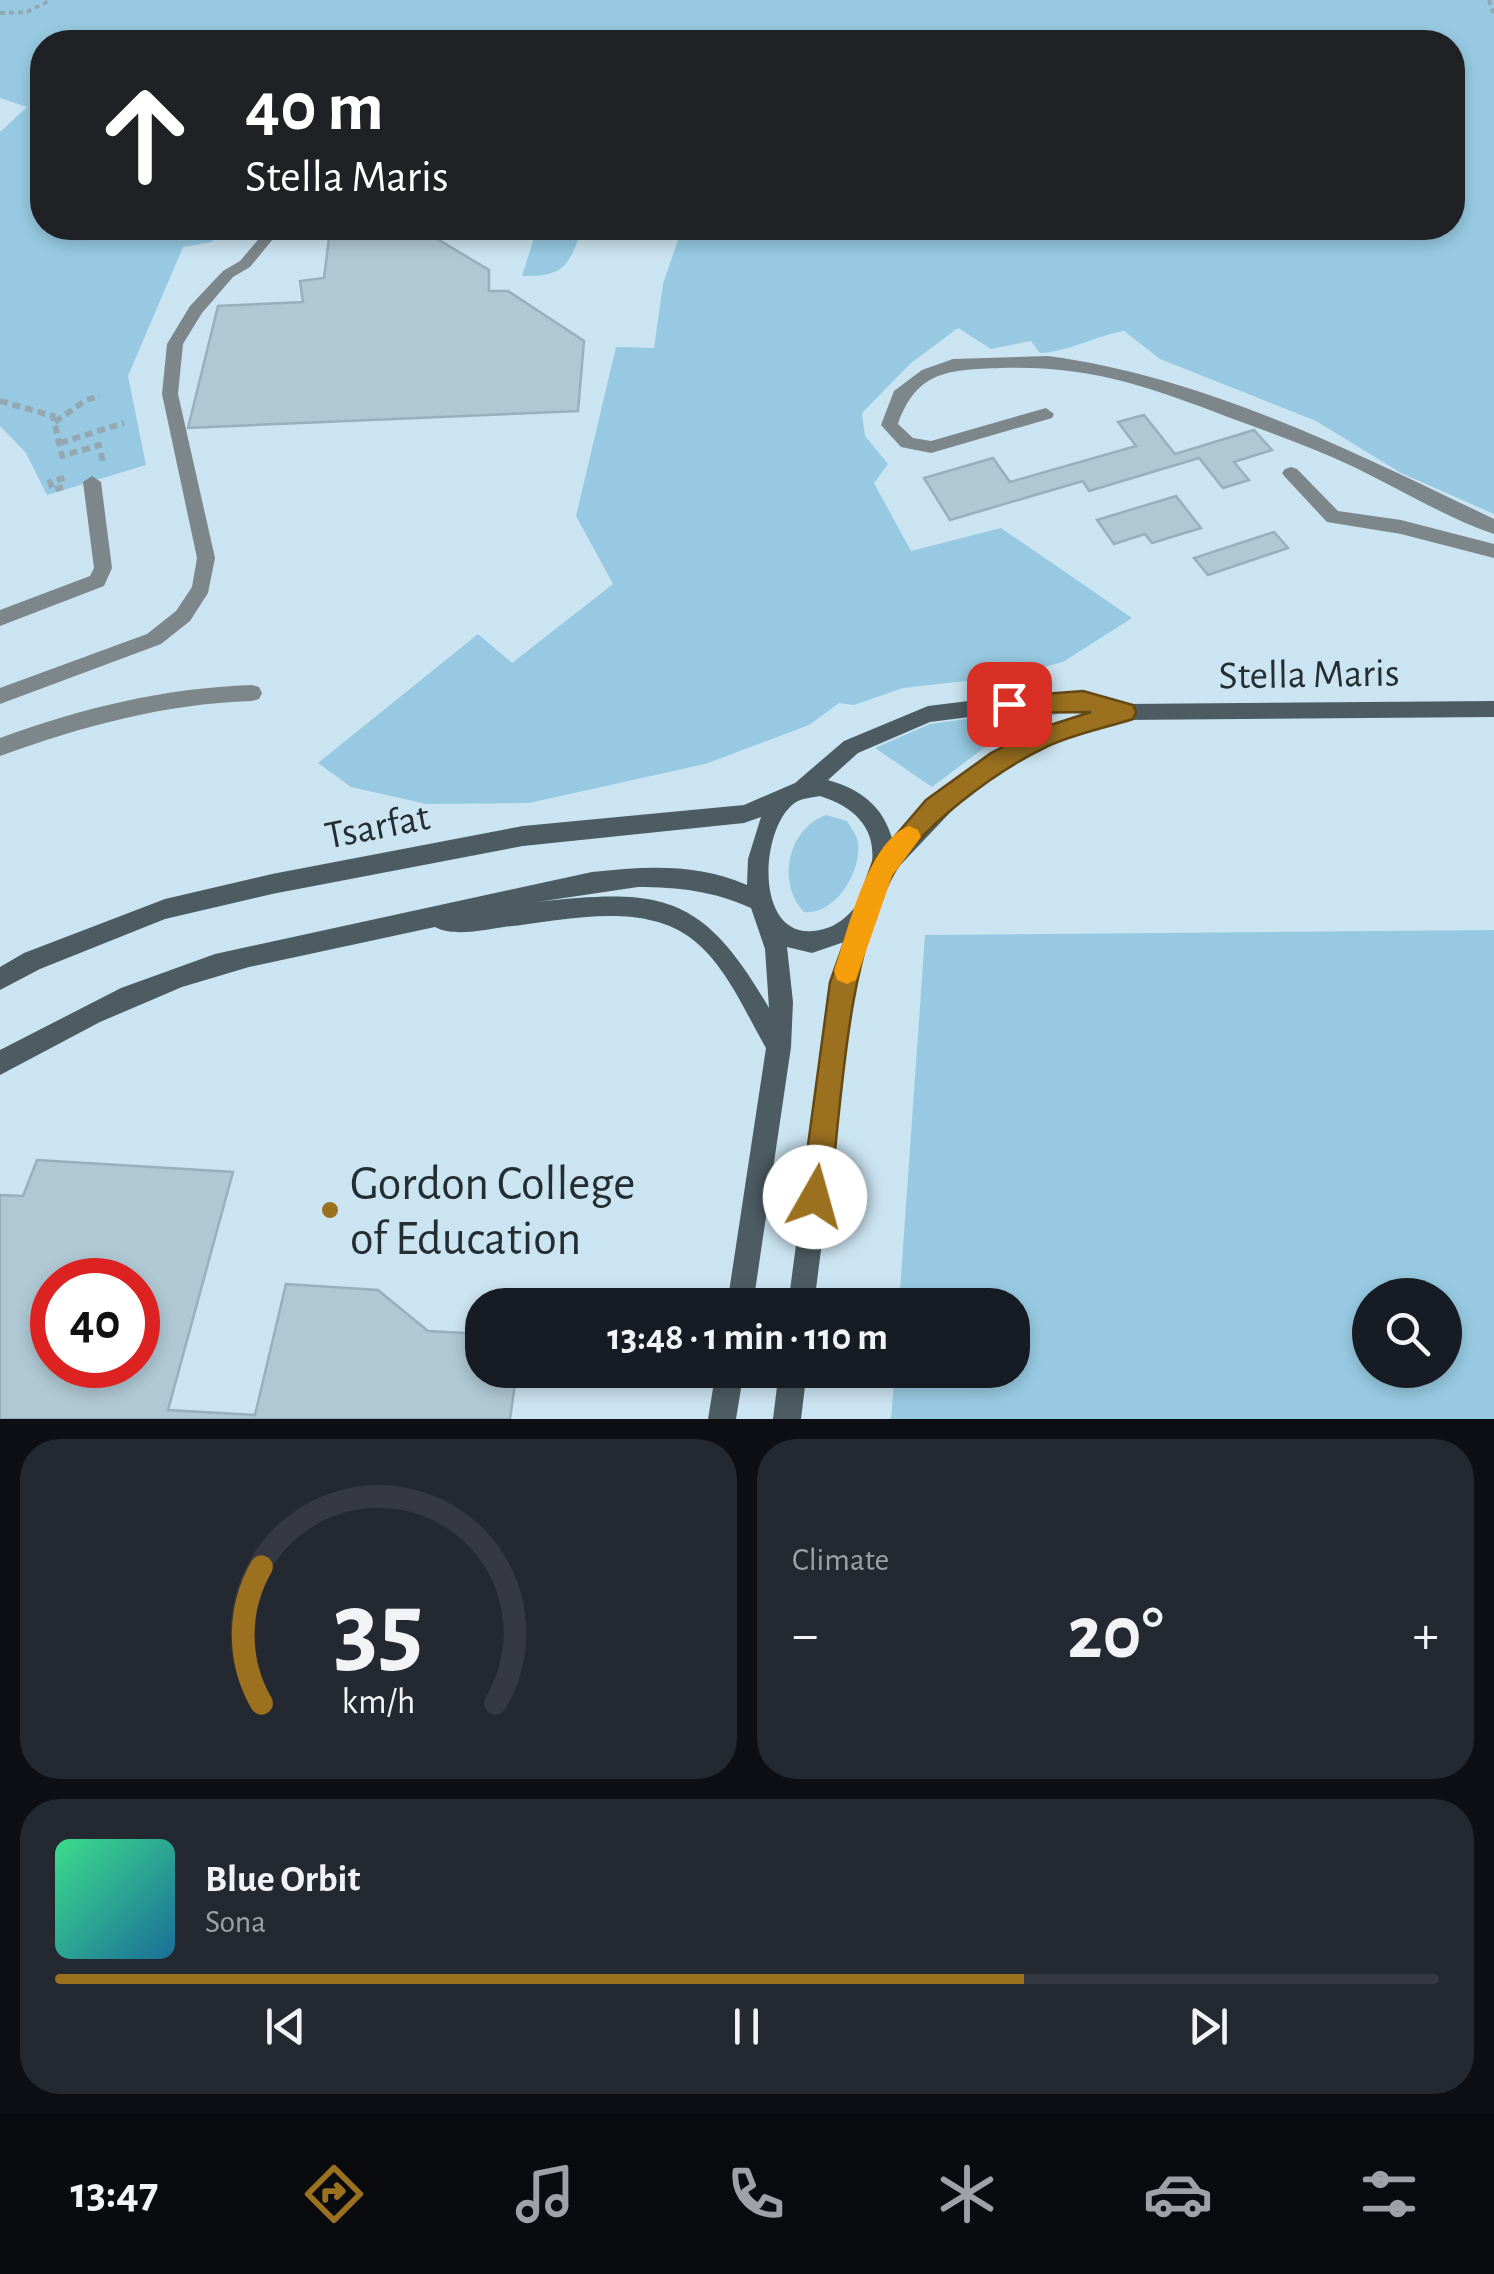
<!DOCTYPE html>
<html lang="en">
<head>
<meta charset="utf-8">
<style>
  :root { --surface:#171b24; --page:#242831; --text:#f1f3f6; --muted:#9ea1a6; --line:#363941; --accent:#9b701f }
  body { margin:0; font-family:"Alegreya Sans",sans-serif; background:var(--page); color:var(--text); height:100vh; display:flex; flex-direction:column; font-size:38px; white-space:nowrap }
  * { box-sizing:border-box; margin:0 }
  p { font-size:32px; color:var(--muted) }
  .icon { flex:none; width:55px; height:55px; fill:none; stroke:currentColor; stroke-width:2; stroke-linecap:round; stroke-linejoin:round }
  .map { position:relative; height:1419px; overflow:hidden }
  .side { display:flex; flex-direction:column; gap:20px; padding:20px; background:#0d0f14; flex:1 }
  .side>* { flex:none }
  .top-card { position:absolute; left:30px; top:30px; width:1435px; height:210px; border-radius:40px; box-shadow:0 5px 15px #0003; background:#202124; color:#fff; overflow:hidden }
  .tools { position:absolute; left:1352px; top:1278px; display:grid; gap:20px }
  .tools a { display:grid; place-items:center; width:110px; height:110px; border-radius:50%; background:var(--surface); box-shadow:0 5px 15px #0003; font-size:50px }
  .speed { position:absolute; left:30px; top:1258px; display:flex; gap:20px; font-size:50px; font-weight:700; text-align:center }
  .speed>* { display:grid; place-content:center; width:130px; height:130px; border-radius:50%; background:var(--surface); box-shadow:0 5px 15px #0003; line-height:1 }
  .speed .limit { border:15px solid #d22; background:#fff; color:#111 }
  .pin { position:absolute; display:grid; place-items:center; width:85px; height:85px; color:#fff; margin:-42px; border-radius:20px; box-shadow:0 5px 15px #0006 }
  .me { position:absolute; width:110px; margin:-55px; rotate:7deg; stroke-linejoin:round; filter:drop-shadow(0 0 8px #0008) }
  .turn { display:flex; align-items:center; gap:35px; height:210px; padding:0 50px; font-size:45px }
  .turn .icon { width:130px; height:130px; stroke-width:2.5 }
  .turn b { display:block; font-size:70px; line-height:85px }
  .big { font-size:75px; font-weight:700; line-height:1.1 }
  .side .widget { flex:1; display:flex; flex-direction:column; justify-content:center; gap:15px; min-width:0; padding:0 35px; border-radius:40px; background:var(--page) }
  .side .dial { align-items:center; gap:0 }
  .dial svg { height:260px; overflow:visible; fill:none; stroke:var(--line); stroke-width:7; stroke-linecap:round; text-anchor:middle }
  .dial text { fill:var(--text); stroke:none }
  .song { display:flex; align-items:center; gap:30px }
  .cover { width:120px; height:120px; border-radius:15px; background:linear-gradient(135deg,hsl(150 70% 55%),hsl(200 70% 35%)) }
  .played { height:10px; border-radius:5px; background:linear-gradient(90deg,var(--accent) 70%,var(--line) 70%) }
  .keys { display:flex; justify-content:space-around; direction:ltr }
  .heat { display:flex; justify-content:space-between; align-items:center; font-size:55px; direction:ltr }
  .side .tiles { flex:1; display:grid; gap:20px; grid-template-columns:1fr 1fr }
  .widget:last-child { grid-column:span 2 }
  .trip { position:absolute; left:465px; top:1288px; width:565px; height:100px; border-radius:40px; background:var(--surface); box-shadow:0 5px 15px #0003; font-weight:700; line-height:100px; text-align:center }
  .tabs { display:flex; height:160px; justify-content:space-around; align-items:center; background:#090b0e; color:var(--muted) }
  .tabs .icon { width:70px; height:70px }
  .tabs .active { color:var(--accent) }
  .tabs b { font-size:45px; color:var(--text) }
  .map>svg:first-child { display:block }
</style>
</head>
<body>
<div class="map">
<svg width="1494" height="1419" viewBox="0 0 1494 1419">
  <rect width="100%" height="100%" fill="#cbe4f1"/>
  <path fill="#97cae2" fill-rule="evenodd" d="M0,0h1494v514l-93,-41 -85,-52 -156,-62 -36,-28c-29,5 -56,21 -84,22l-9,-12 -40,8 -33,-21 -47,35 -49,50 3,23 23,28 -14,19 37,68 90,-23 131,90 -69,44 -52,14 -108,12 -49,17 -15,-2 -30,22 -104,39 -176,39 -103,1 -75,-17 -33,-24 160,-129 34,29 101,-79 -37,-68 40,-169 38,1 9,-64 19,-56h770v-186h-1410v186h182l-12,14 -29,5 -55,129 18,89 -99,30 -21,-42 -26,-27v-294l27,-25 -27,-9z
    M537,228h46c-15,37 -17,49 -61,48z
    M1017,712h46l-66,26 -65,49 -57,-39 55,-24z
    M826,815l21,6c4,7 10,14 11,22 4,28 -23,73 -54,69 -28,-29 -16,-84 22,-97z
    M1494,930v489h-603l4,-49h117v-65h-113l26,-370zM1370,1295h75v75h-75z"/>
  <path fill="#afc8d4" stroke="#98b0bc" stroke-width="2.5" fill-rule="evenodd" d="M424,231l65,39v21h19l76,50 -6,70 -390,17 30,-122 85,-4 -3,-21 24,-3 5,-40z
    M1144,415l31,39 79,-24 18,20 -38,12 15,18 -26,8 -24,-30 -110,33 -6,-10 -133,39 -26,-42 69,-20 17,24 126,-36 -18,-24z
    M1176,496l25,32 -49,15 -7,-9 -31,10 -17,-24z
    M1274,532l14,16 -80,27 -14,-17z
    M37,1160l196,12 -65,238 87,5 31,-131 92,6 50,41 54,3v36h35l-7,49h-510v-224l23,1zM52,1280h86v85h-86z"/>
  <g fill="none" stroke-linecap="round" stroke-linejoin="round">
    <path stroke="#94a8b2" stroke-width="4" stroke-dasharray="5 4" stroke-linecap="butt" d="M1489,0l5,15
      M0,13l27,-1 24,-12"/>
    <path stroke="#94a8b2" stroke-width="6" stroke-dasharray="8 5" stroke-linecap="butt" d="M0,401l53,15 9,40 37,-11 4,17
      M55,422l31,-22 14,-4
      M60,443l64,-20
      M63,487l-10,3 -3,-8 17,-5"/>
    <path fill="#7c868b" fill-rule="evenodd" d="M268,228h14l-32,39 -17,10 -31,36 -19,31 -5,50 37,164 -7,35 -18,28 -29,23 -161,60v-16l147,-54 29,-23 16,-24 5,-29 -35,-164 5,-50 23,-38 33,-35 17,-10z
      M1048,356c157,21 304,95 446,163v15c-47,-16 -93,-44 -138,-66 -39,-19 -79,-33 -120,-48 -84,-32 -144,-55 -235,-52 -52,2 -84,2 -103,56l15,14 18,3 115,-33 8,6 -2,4 -121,35 -30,-6 -20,-22 13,-34 28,-21 31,-11z
      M1291,467l6,2 41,42 63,9 93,24v14l-93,-24 -74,-12 -42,-45 -3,-4 3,-4z
      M252,685l7,2 3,6 -3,6 -7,2c-89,3 -169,25 -252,55v-18c82,-30 164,-50 252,-53z"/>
    <path fill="#7c868b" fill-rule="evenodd" d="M92,476l9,6 11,86 -8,18 -104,40v-16l90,-34 4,-8 -11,-86z"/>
    <path fill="#4d5c63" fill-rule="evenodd" d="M1083,693l42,11 369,-3v16l-370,3 -65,20 -34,16 -64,45 -70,74 -36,107 -41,323h-26l43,-323 16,-41 -35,12 -25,-6 6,55 -2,45 -38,258h-26l39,-257c-21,-36 -40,-83 -74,-109 -50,-39 -131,-18 -188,-12 -21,3 -51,10 -69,0l-186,40 -67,20 -82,35 -100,53v-25l121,-62 94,-34 377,-82c54,-6 105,-9 155,13l1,-26 13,-42 -17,6 -221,23 -251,48 -107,25 -125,50 -40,21v-23l24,-14 141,-54 107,-25 251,-48 221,-21 51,-22 49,-42 84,-35 81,-10zM1083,709l11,3c-82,24 -144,67 -201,129 -10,-35 -31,-51 -65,-61l30,-27 72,-31 79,-10zM820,796c48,15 64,48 44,95 -6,16 -21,32 -37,37 -71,24 -70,-90 -36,-122 8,-8 19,-8 29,-10zM638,887c41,0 75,4 113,21l14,41 4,59c-66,-114 -106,-120 -232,-106z
      M716,1370h28l-8,49h-28z
      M779,1370h28l-6,49h-28z"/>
  </g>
  <path fill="#9b701f" stroke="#654914" stroke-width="2.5" d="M1083,691l50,14 3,7 -3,7c-28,9 -60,15 -87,28 -48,23 -130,82 -155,131 -45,90 -49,220 -61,319l-5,10 -10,5 -10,-5 -4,-10 29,-215 43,-120 53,-62 65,-47 44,-23 56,-18 -82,1 -8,-3 -3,-6 3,-7z"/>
  <path fill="#f59e0b" d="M909,826l9,4 3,7 -29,39 -36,104 -9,4 -10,-4 -3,-9c14,-39 33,-129 75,-145z"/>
  <circle fill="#9b701f" stroke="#cbe4f1" stroke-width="4" cx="330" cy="1210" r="10"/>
  <g text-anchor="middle" stroke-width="8" stroke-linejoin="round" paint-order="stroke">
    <g font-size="40" fill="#242e32" stroke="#cbe4f1">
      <text transform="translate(1309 673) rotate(-1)" y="14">Stella Maris</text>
      <text transform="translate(377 825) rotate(-11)" y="14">Tsarfat</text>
    </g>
    <g font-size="48" fill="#242e32" stroke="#cbe4f1" text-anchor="start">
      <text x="350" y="1199">Gordon College<tspan x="350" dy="55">of Education</tspan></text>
    </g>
  </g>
</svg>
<div class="tools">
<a><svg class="icon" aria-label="search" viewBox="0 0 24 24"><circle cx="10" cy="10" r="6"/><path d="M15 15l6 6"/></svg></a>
</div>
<div class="speed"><div class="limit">40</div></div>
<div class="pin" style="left:1009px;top:704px;background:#d93025"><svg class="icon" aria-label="arrive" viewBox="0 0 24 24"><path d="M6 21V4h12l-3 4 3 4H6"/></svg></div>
<svg class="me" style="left:815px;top:1197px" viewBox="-20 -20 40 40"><circle r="19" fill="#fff"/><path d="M0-13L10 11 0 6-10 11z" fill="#9b701f"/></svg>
<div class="trip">13:48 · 1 min · 110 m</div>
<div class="top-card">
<div class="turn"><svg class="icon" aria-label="ahead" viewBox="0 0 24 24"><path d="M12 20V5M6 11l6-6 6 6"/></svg><div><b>40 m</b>Stella Maris</div></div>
</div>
</div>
<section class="side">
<div class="tiles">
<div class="widget dial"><svg viewBox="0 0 100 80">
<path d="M14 69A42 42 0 1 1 86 69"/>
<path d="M14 69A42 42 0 0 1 14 27" stroke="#9b701f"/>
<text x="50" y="56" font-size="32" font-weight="700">35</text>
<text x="50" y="72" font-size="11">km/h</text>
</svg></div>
<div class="widget"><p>Climate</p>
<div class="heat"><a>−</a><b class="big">20°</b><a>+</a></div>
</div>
<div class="widget">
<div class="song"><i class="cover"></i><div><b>Blue Orbit</b><p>Sona</p></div></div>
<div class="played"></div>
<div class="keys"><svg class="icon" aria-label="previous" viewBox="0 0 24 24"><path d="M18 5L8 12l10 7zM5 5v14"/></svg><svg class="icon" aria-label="pause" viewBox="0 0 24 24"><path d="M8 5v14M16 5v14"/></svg><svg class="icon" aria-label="next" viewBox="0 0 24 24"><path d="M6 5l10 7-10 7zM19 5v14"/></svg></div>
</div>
</div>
</section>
<nav class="tabs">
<b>13:47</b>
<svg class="icon active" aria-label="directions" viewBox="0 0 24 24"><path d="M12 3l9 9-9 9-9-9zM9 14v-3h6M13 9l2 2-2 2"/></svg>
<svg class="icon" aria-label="music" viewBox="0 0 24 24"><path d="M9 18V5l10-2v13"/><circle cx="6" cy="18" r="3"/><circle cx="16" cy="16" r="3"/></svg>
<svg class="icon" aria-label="phone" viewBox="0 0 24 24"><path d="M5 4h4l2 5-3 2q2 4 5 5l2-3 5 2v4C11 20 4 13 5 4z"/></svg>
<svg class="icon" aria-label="climate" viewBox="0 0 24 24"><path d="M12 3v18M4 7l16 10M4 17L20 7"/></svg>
<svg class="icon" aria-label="car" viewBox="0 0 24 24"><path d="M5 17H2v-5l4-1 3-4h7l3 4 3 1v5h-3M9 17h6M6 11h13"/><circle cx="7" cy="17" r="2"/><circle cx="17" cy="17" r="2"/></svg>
<svg class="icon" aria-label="filters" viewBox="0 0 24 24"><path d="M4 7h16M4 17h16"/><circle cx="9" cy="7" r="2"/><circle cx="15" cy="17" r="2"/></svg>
</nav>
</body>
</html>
